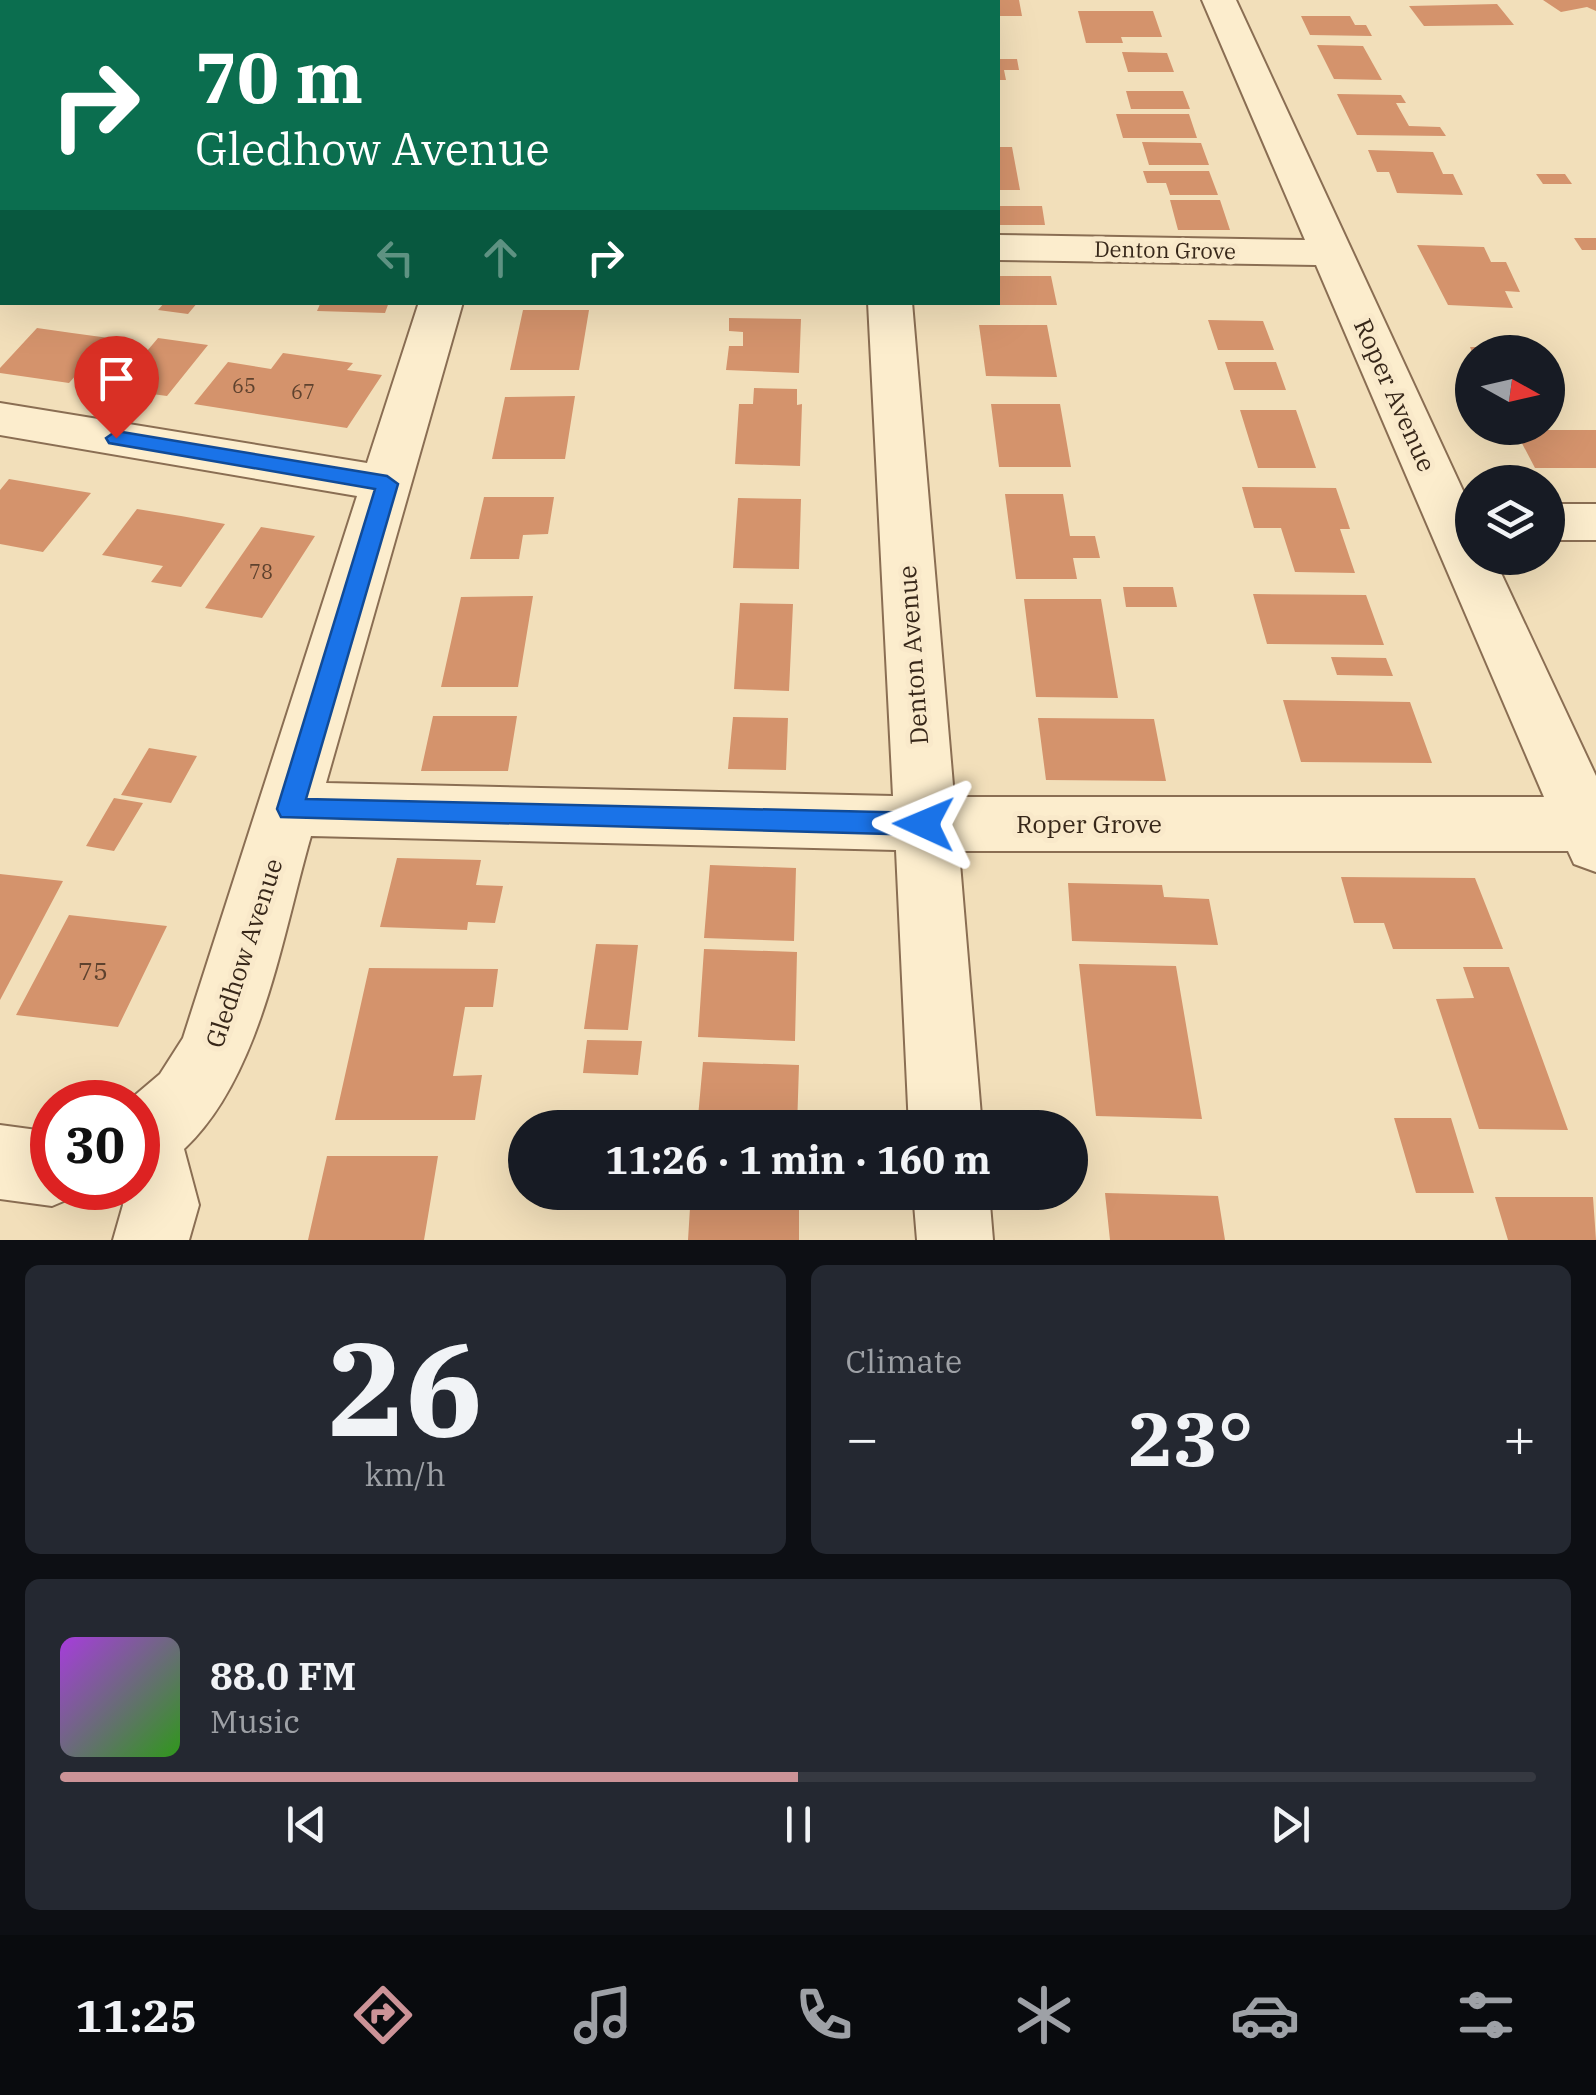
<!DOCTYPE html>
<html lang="en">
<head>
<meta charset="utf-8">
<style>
  :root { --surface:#171b24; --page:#242831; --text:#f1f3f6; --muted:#9ea1a6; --line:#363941; --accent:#cc9397 }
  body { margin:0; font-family:"IBM Plex Serif",serif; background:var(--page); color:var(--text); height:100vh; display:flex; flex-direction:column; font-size:38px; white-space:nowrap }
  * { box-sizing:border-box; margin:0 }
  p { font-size:32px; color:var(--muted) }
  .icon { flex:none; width:55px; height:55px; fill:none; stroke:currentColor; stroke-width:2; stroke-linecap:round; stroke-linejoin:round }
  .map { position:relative; height:1240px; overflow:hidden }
  .panel { display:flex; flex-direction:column; gap:25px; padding:25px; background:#0d0f14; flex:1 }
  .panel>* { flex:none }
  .guide { position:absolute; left:0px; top:0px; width:1000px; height:305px; box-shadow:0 10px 40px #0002; background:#0b6e4f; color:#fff; overflow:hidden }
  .needle { width:65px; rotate:98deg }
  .tools { position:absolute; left:1455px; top:335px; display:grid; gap:20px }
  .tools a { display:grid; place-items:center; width:110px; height:110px; border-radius:50%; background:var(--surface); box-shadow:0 10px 40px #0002; font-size:50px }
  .speed { position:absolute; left:30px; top:1080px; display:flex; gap:20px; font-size:50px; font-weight:700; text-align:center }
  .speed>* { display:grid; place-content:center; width:130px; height:130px; border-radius:50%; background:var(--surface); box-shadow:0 10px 40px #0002; line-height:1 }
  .speed .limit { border:15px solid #d22; background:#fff; color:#111 }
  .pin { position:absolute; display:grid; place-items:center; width:85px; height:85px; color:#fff; margin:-102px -42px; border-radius:50% 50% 50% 0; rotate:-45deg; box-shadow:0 0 10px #0007 }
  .pin .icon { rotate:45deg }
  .me { position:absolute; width:110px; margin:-55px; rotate:271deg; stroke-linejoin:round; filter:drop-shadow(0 0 8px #0008) }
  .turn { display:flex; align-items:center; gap:35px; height:210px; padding:0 30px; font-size:45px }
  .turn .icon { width:130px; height:130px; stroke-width:2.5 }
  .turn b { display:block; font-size:70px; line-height:85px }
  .lanes { display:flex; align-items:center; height:95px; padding:0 30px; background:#0003; justify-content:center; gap:50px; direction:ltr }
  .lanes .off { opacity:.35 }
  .big { font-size:75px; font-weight:700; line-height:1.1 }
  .panel .tile { flex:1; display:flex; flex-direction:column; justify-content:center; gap:15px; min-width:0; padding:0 35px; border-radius:15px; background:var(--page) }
  .panel .dial { align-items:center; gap:0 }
  .dial b { font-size:130px; line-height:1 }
  .song { display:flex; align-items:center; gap:30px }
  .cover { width:120px; height:120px; border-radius:15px; background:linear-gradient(135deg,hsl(280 70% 55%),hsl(110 70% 35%)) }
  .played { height:10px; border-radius:5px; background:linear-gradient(90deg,var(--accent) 50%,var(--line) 50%) }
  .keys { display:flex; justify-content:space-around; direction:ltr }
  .heat { display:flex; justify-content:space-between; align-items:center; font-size:55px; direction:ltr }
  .panel .tiles { flex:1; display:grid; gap:25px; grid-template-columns:1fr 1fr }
  .tile:last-child { grid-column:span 2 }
  .trip { position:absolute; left:508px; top:1110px; width:580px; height:100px; border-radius:50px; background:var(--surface); box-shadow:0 10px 40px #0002; font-weight:700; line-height:100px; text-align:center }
  .dock { display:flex; height:160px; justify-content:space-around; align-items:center; background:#090b0e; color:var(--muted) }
  .dock .icon { width:70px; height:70px }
  .dock .selected { color:var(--accent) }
  .dock b { font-size:45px; color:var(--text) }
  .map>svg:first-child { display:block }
</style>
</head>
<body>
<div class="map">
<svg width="1596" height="1240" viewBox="0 0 1596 1240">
  <rect width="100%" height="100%" fill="#f2dfba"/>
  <path fill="#d4936c" d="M998,0h21l3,16h-24z
    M1543,0h53v11l-9,-4 -26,5z
    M1497,4l17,21 -90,1 -15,-20z
    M1078,11h75l9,26h-41l2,6h-37z
    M1301,16h49l5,9h11l6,11 -62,-1z
    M1317,45l46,1 19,34 -48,-1z
    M1122,52l45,1 7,19h-46z
    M998,59h19l2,11h-15l2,10h-8z
    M1126,91h57l7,18h-59z
    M1337,94l64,1 5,8h-10l13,23 31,1 6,9 -89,-1z
    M1116,114h73l8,24h-74z
    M1142,142l59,1 8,22h-60z
    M998,147h14l8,43h-22z
    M1368,150l65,2 10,22h10l10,21 -66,-2 -8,-21h-12z
    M1143,171h66l9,24h-48l-4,-12h-19z
    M1536,174h29l7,10h-29z
    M1170,200h50l10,30h-52z
    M998,206h44l3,19h-47z
    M1574,238h22v12h-14z
    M1417,245l67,2 7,15h15l14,30 -15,-1 8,17 -65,-3z
    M998,276h53l6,29h-59z
    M165,302h33l-10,12 -30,-4z
    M321,302h68l-4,11 -68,-2z
    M523,310h66l-10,60h-69z
    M729,318l72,1 -2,54 -73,-3 3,-24h14v-14l-14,-1z
    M1208,320l55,1 11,29h-56z
    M979,325h68l10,52 -71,-1z
    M37,328l35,5 37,5 -40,45 -69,-10v-5z
    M158,338l50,7 -41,51 -52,-7z
    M1470,347h51l3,5h-52z
    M283,353l70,10 -6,7 35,5 -35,53 -153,-24 34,-42 43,7z
    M1225,362h51l10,28h-52z
    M754,388l43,1v16l5,-1 -2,62 -65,-2 4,-60h14z
    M575,396l-10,63h-73l13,-62z
    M991,404h69l11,63h-72z
    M1240,410h56l20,58h-58z
    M1515,430h81v38h-61z
    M9,479l82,14 -48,59 -43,-8v-54z
    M1242,487l94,1 14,41h-10l15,44 -60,-1 -14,-44h-27z
    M1005,494h58l7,42h25l5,22h-27l4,21h-61z
    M484,497h70l-6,37 -25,1 -4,24h-49z
    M738,498l63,1 -2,70 -66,-1z
    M137,509l44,7 44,8 -44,63 -30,-5 12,-16 -61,-11z
    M261,527l54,9 -53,82 -57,-10z
    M1123,587h50l4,20h-51z
    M1253,594l113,1 18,50 -117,-1z
    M533,596l-15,91h-77l20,-90z
    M1024,599h77l17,99 -82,-1z
    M740,603l53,1 -4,87 -55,-2z
    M1331,657l55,1 7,18 -56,-1z
    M1283,700l127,2 22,61 -131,-1z
    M433,716h84l-9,55h-87z
    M733,717l55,1 -2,52 -58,-1z
    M1038,718l116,1 12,62 -120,-1z
    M149,748l48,8 -26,47 -50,-8z
    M114,798l29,5 -29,48 -28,-5z
    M397,858l84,2 -5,25 27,1 -8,37 -27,-1 -1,8 -87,-3z
    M710,865l86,3 -2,73 -90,-3z
    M0,874l63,7 -63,119z
    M1341,877l134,1 28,71h-110l-9,-26h-30z
    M1068,883l94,2 2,12 45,2 9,46 -146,-4z
    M69,915l98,11 -49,101 -102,-12z
    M596,944l42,1 -10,85 -44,-1z
    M704,949l93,3 -2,89 -97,-4z
    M1079,964l97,2 26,153 -106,-3z
    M1463,967h46l59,163 -89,-1 -43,-130 38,-1z
    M369,968l129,1 -5,38h-28l-12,69 29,-1 -7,45h-140z
    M587,1040l55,1 -4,34 -55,-2z
    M703,1062l96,3 -2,63h-100z
    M1394,1118h57l23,75h-58z
    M327,1156h111l-14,84h-116z
    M691,1192h108v48h-111z
    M1105,1193l113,3 7,44h-115z
    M1495,1197h98l3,43h-88z"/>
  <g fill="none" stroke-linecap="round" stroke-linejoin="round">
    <g stroke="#8a6e53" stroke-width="4">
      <path id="street" d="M854,0h34v2h-33z
        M1202,0h34l236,510v48h22l102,218v96l-22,-8 -6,-13h-609l23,277h-73l-13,-278 -585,-14c-29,100 -50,241 -127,313l15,56 -10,35h-76l10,-35 -4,-17h19v-86h-11l33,-28 23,-36 174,-542 -357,-61v-32l367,60 52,-161h44l-137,481 567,13 -25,-494h44l42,495h590l-228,-532 -318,-5v-25l307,5z
        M0,52l2,1v21h-2z
        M1548,504h48v36h-48z
        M0,1125l52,7v56h30l-4,7 -26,11 -52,-7z
        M913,1192h76l4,48h-76z"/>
    </g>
    <use href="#street" fill="#fcedcd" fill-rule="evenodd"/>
  </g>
  <path fill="#1a73e8" stroke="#114b97" stroke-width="2.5" d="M116,431l271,45 11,8 -92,315 618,14 9,3 4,8 -4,8 -9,3 -643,-18 -4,-8 98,-320 -266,-46 -3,-5z"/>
  <g text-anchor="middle" stroke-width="10" stroke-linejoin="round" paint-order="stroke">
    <g font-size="20" fill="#5e422e">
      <text x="244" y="393">65</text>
      <text x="303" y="399">67</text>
      <text x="261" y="579">78</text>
    </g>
    <g font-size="22" fill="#372719" stroke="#f9e9ca">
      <text transform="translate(1165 250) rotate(1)" y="8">Denton Grove</text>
    </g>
    <g font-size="25" fill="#372719" stroke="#f9e9ca">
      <text transform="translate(1395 395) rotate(66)" y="9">Roper Avenue</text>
      <text transform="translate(913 655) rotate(-94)" y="9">Denton Avenue</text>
      <text x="1089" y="833">Roper Grove</text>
      <text transform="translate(244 953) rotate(-72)" y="9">Gledhow Avenue</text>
    </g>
    <g font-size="25" fill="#5e422e">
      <text x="93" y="980">75</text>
    </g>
  </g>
</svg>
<div class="tools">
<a><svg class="needle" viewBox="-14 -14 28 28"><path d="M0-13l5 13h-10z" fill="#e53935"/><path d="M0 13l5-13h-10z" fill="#9ea1a6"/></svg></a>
<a><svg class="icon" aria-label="layers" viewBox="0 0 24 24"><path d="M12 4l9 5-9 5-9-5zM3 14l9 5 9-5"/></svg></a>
</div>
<div class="speed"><div class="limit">30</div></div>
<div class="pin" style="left:116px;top:438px;background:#d93025"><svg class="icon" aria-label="arrive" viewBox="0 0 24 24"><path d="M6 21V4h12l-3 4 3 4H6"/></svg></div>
<svg class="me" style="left:924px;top:824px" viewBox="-20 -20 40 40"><path d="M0-17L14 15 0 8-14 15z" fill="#1a73e8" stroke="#fff" stroke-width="4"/></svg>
<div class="trip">11:26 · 1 min · 160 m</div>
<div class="guide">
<div class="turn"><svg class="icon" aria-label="right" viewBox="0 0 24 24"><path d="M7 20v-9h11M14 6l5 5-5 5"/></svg><div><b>70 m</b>Gledhow Avenue</div></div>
<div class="lanes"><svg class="icon off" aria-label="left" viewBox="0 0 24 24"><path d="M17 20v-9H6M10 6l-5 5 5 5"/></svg><svg class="icon off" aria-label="ahead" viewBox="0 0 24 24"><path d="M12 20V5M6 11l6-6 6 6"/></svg><svg class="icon" aria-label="right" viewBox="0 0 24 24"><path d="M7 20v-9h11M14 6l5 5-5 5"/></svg></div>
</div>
</div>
<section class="panel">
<div class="tiles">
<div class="tile dial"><b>26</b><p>km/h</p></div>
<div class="tile"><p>Climate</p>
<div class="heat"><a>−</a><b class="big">23°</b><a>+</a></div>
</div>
<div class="tile">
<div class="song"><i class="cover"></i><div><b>88.0 FM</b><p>Music</p></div></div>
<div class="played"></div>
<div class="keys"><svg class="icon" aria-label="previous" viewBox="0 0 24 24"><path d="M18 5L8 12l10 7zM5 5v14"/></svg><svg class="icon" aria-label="pause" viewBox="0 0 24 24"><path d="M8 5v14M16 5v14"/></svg><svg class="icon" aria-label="next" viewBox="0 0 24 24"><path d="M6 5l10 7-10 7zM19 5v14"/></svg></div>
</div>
</div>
</section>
<nav class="dock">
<b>11:25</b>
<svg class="icon selected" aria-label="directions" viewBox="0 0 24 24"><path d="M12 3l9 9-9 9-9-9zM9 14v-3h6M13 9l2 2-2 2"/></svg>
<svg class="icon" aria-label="music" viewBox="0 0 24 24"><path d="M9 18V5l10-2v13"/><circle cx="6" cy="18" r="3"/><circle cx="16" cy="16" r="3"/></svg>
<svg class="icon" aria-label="phone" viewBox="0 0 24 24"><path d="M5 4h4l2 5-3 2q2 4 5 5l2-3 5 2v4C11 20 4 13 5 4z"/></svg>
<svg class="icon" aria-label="climate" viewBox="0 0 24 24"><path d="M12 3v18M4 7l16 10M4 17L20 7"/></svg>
<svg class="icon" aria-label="car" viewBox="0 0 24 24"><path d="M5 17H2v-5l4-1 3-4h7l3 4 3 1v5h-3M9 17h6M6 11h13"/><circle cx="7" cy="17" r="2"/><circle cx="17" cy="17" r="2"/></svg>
<svg class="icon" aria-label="filters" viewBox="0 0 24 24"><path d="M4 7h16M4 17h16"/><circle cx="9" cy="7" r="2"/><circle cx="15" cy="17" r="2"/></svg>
</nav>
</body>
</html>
